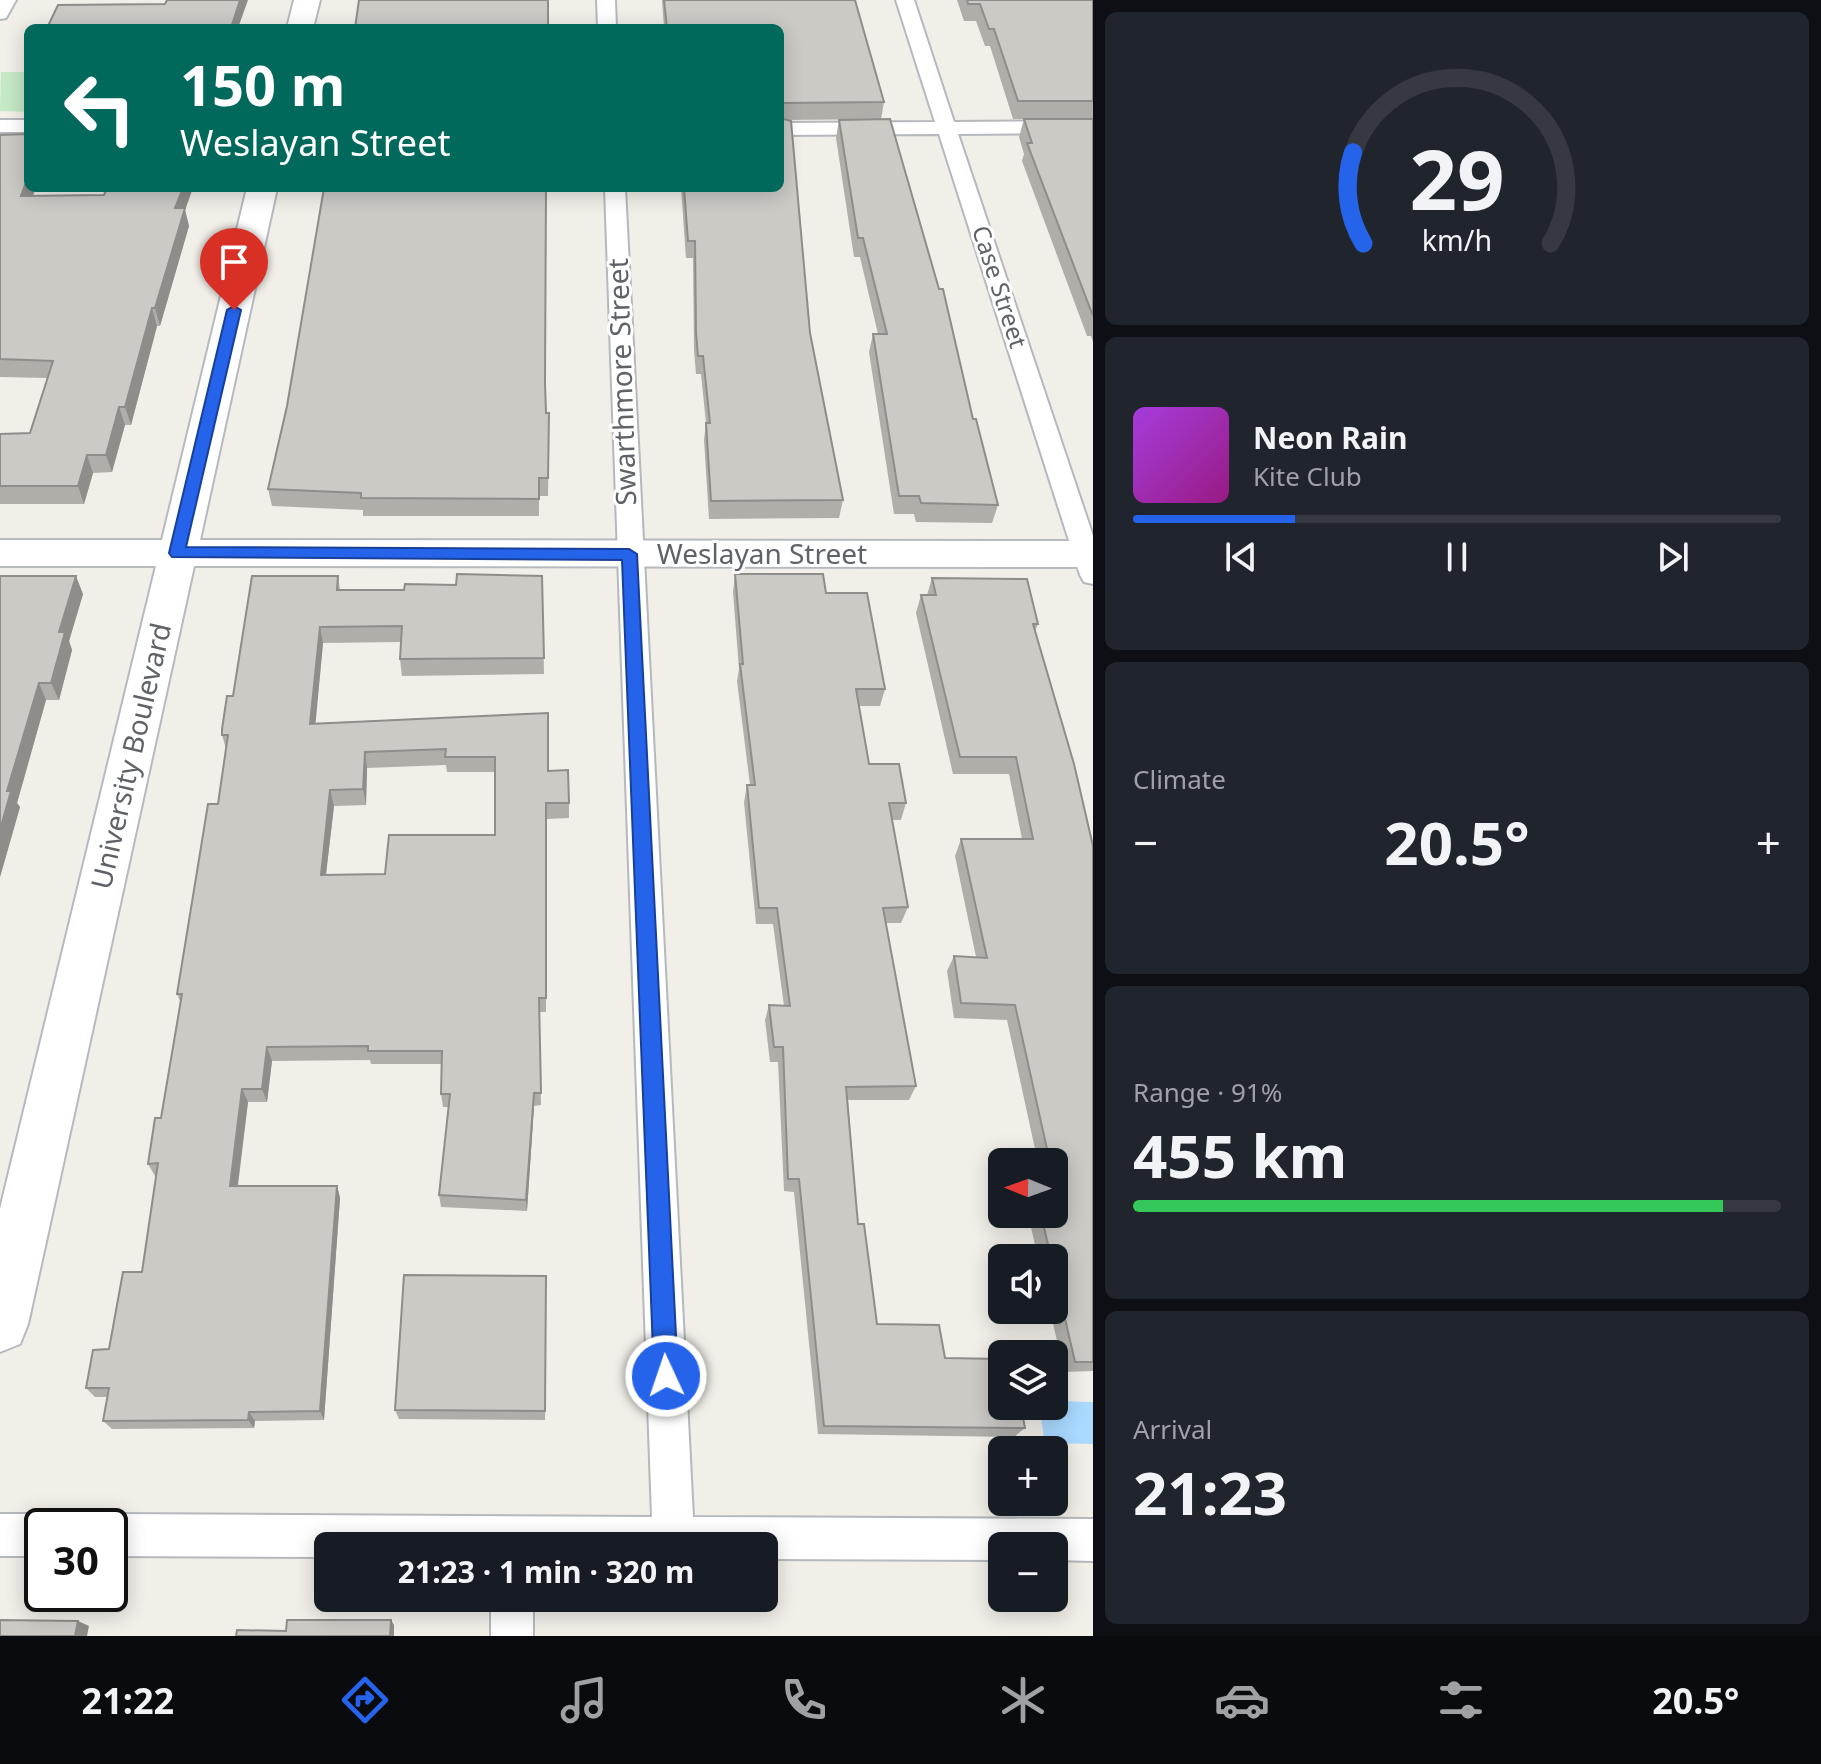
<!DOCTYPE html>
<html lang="en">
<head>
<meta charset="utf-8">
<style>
  :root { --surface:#171b24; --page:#20242c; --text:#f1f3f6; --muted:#9ea1a6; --line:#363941; --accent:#2563eb }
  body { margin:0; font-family:"Noto Sans",sans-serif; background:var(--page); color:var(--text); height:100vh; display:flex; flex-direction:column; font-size:30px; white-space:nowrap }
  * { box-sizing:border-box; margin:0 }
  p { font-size:26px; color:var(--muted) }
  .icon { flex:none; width:44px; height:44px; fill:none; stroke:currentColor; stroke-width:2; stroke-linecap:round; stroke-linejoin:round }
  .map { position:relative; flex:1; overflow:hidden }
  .side { display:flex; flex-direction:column; gap:12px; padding:12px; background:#0d0f14; width:728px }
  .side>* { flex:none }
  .guide { position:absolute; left:24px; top:24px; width:760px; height:168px; border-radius:12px; box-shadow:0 4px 20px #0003; background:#00695c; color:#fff; overflow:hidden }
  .needle { width:52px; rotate:271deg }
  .controls { position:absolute; left:988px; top:1148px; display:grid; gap:16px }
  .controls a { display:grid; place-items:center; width:80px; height:80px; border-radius:12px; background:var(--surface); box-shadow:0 4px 20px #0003; font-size:40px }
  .speed { position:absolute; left:24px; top:1508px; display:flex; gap:16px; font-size:40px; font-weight:700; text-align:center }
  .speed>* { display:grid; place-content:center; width:104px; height:104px; border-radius:50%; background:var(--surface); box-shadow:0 4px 20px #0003; line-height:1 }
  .speed .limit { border:4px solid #111; border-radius:12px; background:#fff; color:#111 }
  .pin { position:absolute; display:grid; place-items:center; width:68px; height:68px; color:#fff; margin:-82px -34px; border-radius:50% 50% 50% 0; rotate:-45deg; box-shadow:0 0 8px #0007 }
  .pin .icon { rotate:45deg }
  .me { position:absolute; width:88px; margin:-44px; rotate:357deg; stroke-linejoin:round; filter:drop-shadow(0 0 6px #0008) }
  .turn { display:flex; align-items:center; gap:28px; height:168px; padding:0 24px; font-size:36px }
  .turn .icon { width:104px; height:104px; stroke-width:2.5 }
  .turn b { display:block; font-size:56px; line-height:68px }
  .big { font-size:60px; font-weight:700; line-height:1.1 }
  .side .widget { flex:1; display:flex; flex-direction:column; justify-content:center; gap:12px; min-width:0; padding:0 28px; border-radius:12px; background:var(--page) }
  .side .dial { align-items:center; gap:0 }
  .dial svg { height:208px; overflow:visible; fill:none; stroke:var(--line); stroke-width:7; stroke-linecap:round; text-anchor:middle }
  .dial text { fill:var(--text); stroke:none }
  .song { display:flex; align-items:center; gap:24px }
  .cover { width:96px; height:96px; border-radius:12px; background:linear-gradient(135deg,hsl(280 70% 55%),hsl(310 70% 35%)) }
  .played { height:8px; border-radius:4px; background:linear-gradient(90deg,var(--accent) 25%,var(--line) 25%) }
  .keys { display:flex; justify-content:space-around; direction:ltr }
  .heat { display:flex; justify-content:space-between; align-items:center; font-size:44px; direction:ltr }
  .charge { height:12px; border-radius:6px; background:linear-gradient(90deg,#34c759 91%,var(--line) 0) }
  .trip { position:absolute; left:314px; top:1532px; width:464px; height:80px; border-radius:12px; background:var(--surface); box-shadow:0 4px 20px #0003; font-weight:700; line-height:80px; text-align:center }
  .tabs { display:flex; height:128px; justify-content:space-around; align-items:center; background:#090b0e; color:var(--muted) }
  .tabs .icon { width:56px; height:56px }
  .tabs .current { color:var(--accent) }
  .tabs b { font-size:36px; color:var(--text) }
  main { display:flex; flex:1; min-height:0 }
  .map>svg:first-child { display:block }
</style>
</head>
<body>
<main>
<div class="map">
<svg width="1093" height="1636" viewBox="0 0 1093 1636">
  <rect width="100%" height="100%" fill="#f1efe8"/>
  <path fill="#c5e8c5" d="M1,72h27v40l-28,-1z"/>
  <path fill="#aadaff" d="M1054,1401l39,1v42l-48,-1 -6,-37h15z"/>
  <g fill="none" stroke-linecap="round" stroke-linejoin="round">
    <g stroke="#b5b8bc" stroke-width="4">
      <path id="street" d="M0,0h16l-10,18 -6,1z
        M597,0h18l1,28h-18z
        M896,0h18l40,122 139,-1v12l-135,1 135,402v48l-9,-2 -4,-7 -141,-441 -159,1v-12l155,-1z
        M0,120h28v12h-28z
        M605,188h20l68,1329 400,2v42l-39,-1v-14h-52v14l-238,-1v-13h-436v11l-218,-1v-30h-17l2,-6 15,-6 542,3z
        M0,1514h42l15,6 2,6h-17v30h-42z
        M491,1598h42v38h-42z"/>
    </g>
    <g stroke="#b6babf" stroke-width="4">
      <path id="secondary" d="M294,0h26l-7,28h-26z
        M247,188h30l-77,352 893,1v26l-899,-1 -166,758 -8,20 -20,8v-143l156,-643h-156v-26h162z"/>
    </g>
    <use href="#street" fill="#fff" fill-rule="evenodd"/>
    <use href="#secondary" fill="#fff" fill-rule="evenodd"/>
  </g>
  <path fill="#afaea9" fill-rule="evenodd" d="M662,0h193l29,102 -3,17 -93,1 22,213 33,167 -4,18 -130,1 -5,-79 2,-17 -5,-49h-5l-2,-24 -1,-92h-7l-5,-70h99v-160h-116z
    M957,0h136v118l-80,1 -23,-73h-5l-9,-25h-12z
    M1024,119h69v223l-2,-6h-4l-65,-175 2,-7 -5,-17z
    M839,120l134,299 25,86 -6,18 -76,-1 -2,-8h-20l-25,-162 4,-18h5l-18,-77h-6l-18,-119z
    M0,135l33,61 71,-1 81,15 4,16 -29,100h-3l-26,99h-6l-13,47 -19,1 -9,31h-84v-70l30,-1 17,-55 -47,-1z
    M545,385l1,28h3l-1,83h-9v20h-176v-6l-91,-4 -4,-17z
    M735,574l91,19 59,96 -5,17h-21l10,58 37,39 -5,17h-9l16,87 -7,16h-15l30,163 -7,14h-61l10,124 19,100 68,34 80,70 -11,9 -196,-3 -24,-242 -10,-1 -6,-129h-8l-5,-42 4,-15 15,1 -11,-82h-17l-12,-122 3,-17h3l-13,-104 2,-12 -6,-77z
    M0,576l83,18 -14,47 3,9 -13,50h-13l-29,103 3,4 -20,70z
    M338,576l2,14h64l138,-14 2,98 -142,2 -2,-17 1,-17 -78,1 -8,80 233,-10v58l21,32v15l-23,1v193h-7l2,93 -7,1 -7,105 -86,-4 -2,-12 10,-88h-6l-2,-13 1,-30h-71l-1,-4 -98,1 -5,41h-19l-10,84h99l3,12 -16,222 -69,1 -1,7 -142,1 -9,-8 4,-24h-12l-9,-9 23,-39 33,-77 15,-97 -2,1 -7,-12 13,-46 19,-117 -3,-7 41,-190 8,-55 -4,-14 11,-39zM446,765l1,7h48v63l-110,39 -59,1 8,-69 32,-1 1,-37z
    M932,578l106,46 -3,7 58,215v525l-29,1 -14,-62h4v-52h-16l-10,-44h26v-52h-37l9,-13h9l-28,-129 -53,-2 -7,-47 7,-15 22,1 -21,-101 6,-17h61l-13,-65h-56l-37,-161 5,-18h6z
    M546,1276l-1,144 -146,-1 -4,-9z"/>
  <path fill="#8f8d8a" d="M240,0h8l-10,28h-7z
    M28,177v11h8l-10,25 -5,-17z
    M183,188h10l-8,22 4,16 -29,100 -5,-18 20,-100z
    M152,308l5,18 -26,99 -6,-18z
    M119,407l6,18 -13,47 -6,-17z
    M87,455l6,18 -9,31 -6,-18z
    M76,576l7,18 -14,47 3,9 -13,50 -8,-17 8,-51z
    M320,627l3,16 -9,97 -4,-16z
    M39,683l7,17 -29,103 3,4 -20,70v-47l7,-39z
    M365,752l2,16 -1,37 -3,-16z
    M330,790l4,16 -10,84 -3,-15z
    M267,1047l5,14 -5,41 -5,-13z
    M242,1089l6,13 -12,96 -6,-12z
    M534,1093v13l-7,105 -1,-11z
    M337,1186l3,12 -16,222 -4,-9z
    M249,1412l6,9 -1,7 -6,-8z
    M391,1620l3,5v11h-4z
    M78,1621l11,5 -2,10h-12z"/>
  <path fill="#cccac5" stroke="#8f8d8a" stroke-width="2" fill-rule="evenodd" d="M167,0h73l-9,28h-184l11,-23 107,-1z
    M359,0h189v28h-193z
    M664,0h191l29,102 -102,1 -2,11v-86h-113z
    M967,0h126v101h-75l-24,-72h-5l-9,-25h-12z
    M780,118l11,3 19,212 33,167 -132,1 -5,-78h4l-7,-67h-5l-2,-24 -1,-91h-7l-4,-53h96z
    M890,119l49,170h4l30,130h3l22,86 -77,-2 -2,-7h-20l-26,-162h14l-24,-96h-5l-19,-118z
    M1024,119h69v197l-66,-173h5z
    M28,134v43l-7,19 83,-1 3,-7h76l-8,20h10l-30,100h-3l-27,99h-6l-13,48h-19l-9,31h-78v-52l30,-1 23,-72 -53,-2v-224z
    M324,188h222l-1,195 1,30h3l-1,65h-9v21l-178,-1v-5l-93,-4 19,-83z
    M457,574l85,2 2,82 -144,1 2,-33 -82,1 -10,97 238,-11v58l20,-1 1,33h-23v195h-7l2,95h-7l-8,107 -87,-5 11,-101h-9l1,-43h-74v-5l-101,1 -5,42h-20l-12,97h107l-17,225 -71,1 -1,8 -145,1 6,-33h-23l7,-38 16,-1 14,-77h19l16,-109 -10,1 7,-46h6l21,-124h-5l31,-190h10l10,-69h-6v-6l5,-33h6l19,-120h86l-1,14h67l1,-6 51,1zM446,749l-1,8h50v78h-106l-4,39 -64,1 9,-85 33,-1 2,-37z
    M735,574h88l3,19h41l18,96h-29l13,75h30l7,39h-17l19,104 -25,1 33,178 -70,1 12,137h6l13,100 62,1 6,33 57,1v47h19l4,22 -201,-2 -25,-247h-11l-5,-132h-9l-5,-42 21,1 -13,-98h-18l-12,-123h8l-15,-121h3z
    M0,576h76l-17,56h6l-14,51h-12l-32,108h4l-11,39z
    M932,578l95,1 11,45h-5l41,140 19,82v516h-18l-21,-91v-13h-3l-10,-44h13v-52h-25l-3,-13h21l-32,-144 -54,-2 -7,-47 33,2 -26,-119h72l-17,-82h-56l-39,-162h15z
    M404,1275l142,1 -1,135 -150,-1z
    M0,1620l78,1 -3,15h-75z
    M287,1620h104l-1,16h-154l1,-6 49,1z"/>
  <path fill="#2563eb" stroke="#184099" stroke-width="2" d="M234,306l7,4 -55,237 443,2 8,5 41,822 -3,8 -9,4 -8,-4 -4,-8 -32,-816 -450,-3 -3,-4 58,-243z"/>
  <g text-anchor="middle" stroke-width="6" stroke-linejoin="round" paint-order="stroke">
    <g font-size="24" fill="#5f6368" stroke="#fff">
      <text transform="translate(999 287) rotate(72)" y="8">Case Street</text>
    </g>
    <g font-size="28" fill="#5f6368" stroke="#fff">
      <text transform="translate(622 382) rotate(-92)" y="10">Swarthmore Street</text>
      <text x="762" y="564">Weslayan Street</text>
      <text transform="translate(131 756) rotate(-77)" y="10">University Boulevard</text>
    </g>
  </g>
</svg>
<div class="controls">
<a><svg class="needle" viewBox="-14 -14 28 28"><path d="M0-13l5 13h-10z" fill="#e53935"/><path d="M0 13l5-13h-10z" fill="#9ea1a6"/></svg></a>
<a><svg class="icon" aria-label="sound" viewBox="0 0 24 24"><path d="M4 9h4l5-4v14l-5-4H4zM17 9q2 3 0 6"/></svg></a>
<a><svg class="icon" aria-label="layers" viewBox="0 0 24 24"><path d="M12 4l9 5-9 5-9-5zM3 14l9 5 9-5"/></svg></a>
<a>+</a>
<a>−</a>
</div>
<div class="speed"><div class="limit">30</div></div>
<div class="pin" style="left:234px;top:310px;background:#d93025"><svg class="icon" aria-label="arrive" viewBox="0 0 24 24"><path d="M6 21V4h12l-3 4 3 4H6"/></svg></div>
<svg class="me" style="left:666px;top:1376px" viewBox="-20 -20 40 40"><circle r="17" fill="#2563eb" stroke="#fff" stroke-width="3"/><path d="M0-11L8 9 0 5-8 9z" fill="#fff"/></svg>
<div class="trip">21:23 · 1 min · 320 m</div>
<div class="guide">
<div class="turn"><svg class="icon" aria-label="left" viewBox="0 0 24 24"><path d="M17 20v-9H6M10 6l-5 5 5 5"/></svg><div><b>150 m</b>Weslayan Street</div></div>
</div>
</div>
<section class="side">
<div class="widget dial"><svg viewBox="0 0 100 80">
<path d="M14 69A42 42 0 1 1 86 69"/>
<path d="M14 69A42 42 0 0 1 10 34" stroke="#2563eb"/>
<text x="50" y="56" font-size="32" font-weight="700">29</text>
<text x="50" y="72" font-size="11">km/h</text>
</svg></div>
<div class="widget">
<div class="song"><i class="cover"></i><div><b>Neon Rain</b><p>Kite Club</p></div></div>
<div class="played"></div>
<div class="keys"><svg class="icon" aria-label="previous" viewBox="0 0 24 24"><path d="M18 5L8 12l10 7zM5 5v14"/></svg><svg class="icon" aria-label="pause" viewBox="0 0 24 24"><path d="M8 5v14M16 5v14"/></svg><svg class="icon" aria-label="next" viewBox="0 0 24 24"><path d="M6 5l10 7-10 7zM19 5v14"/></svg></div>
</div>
<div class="widget"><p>Climate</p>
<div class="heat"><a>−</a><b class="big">20.5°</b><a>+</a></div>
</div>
<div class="widget"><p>Range · 91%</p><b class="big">455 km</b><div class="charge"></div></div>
<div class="widget"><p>Arrival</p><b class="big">21:23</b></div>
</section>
</main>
<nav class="tabs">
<b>21:22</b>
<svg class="icon current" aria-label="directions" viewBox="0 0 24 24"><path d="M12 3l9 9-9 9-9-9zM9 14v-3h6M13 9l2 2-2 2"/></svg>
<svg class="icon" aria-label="music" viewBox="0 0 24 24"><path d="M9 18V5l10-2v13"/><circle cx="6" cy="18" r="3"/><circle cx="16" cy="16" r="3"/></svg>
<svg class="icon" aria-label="phone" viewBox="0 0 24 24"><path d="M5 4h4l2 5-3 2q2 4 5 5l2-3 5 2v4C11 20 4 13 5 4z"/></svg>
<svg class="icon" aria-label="climate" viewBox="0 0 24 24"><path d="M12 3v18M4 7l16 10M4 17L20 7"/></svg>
<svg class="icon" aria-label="car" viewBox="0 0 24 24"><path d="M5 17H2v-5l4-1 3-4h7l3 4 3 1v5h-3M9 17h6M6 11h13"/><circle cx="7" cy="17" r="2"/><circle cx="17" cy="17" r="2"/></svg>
<svg class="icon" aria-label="filters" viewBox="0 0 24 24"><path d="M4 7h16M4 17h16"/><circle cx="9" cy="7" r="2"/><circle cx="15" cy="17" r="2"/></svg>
<b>20.5°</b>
</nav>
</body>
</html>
